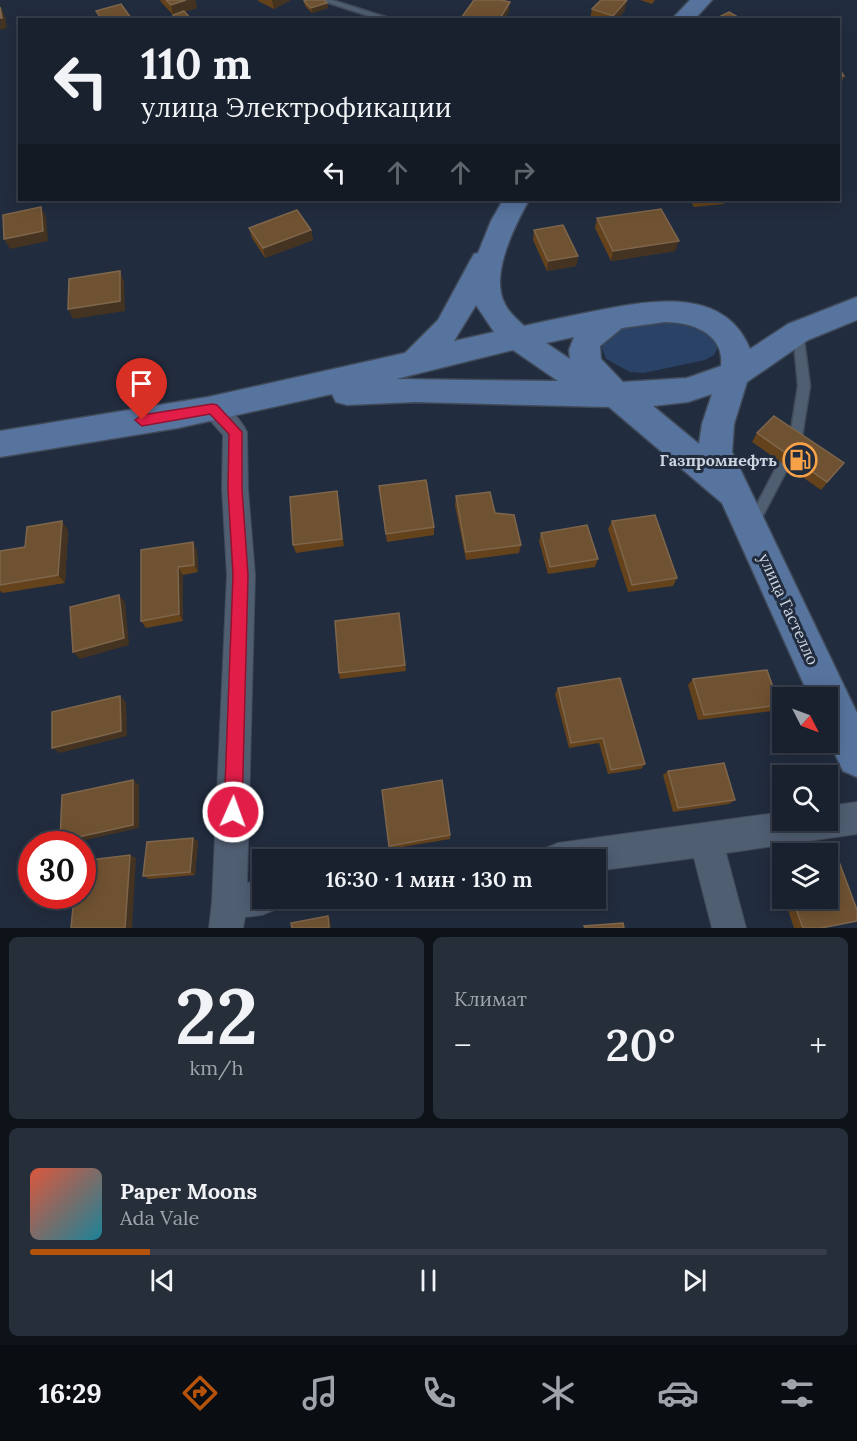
<!DOCTYPE html>
<html lang="ru">
<head>
<meta charset="utf-8">
<style>
  :root { --surface:#19212e; --page:#262e3a; --text:#f1f3f6; --muted:#9fa3aa; --line:#373e4a; --accent:#b45309 }
  body { margin:0; font-family:Lora,serif; background:var(--page); color:var(--text); height:100vh; display:flex; flex-direction:column; font-size:22px; white-space:nowrap }
  * { box-sizing:border-box; margin:0 }
  p { font-size:20px; color:var(--muted) }
  .icon { flex:none; width:33px; height:33px; fill:none; stroke:currentColor; stroke-width:2; stroke-linecap:round; stroke-linejoin:round }
  .map { position:relative; height:928px; overflow:hidden }
  .details { display:flex; flex-direction:column; gap:9px; padding:9px; background:#0e1219; flex:1 }
  .details>* { flex:none }
  .banner { position:absolute; left:18px; top:18px; width:822px; height:183px; border-radius:0px; box-shadow:0 3px 15px #0003,0 0 0 2px var(--line); background:#19212e; color:var(--text); overflow:hidden }
  .needle { width:39px; rotate:132deg }
  .tools { position:absolute; left:772px; top:687px; display:grid; gap:12px }
  .tools a { display:grid; place-items:center; width:66px; height:66px; border-radius:0px; background:var(--surface); box-shadow:0 3px 15px #0003,0 0 0 2px var(--line); font-size:30px }
  .speed { position:absolute; left:18px; top:831px; display:flex; gap:12px; font-size:30px; font-weight:700; text-align:center }
  .speed>* { display:grid; place-content:center; width:78px; height:78px; border-radius:50%; background:var(--surface); box-shadow:0 3px 15px #0003,0 0 0 2px var(--line); line-height:1 }
  .speed .limit { border:9px solid #d22; background:#fff; color:#111 }
  .pin { position:absolute; display:grid; place-items:center; width:51px; height:51px; color:#fff; margin:-62px -26px; border-radius:50% 50% 50% 0; rotate:-45deg; box-shadow:0 0 6px #0007 }
  .pin .icon { rotate:45deg }
  .me { position:absolute; width:66px; margin:-33px; rotate:2deg; stroke-linejoin:round; filter:drop-shadow(0 0 4px #0008) }
  .turn { display:flex; align-items:center; gap:21px; height:126px; padding:0 24px; font-size:27px }
  .turn .icon { width:78px; height:78px; stroke-width:2.5 }
  .turn b { display:block; font-size:42px; line-height:51px }
  .lanes { display:flex; align-items:center; height:57px; padding:0 24px; background:#0003; justify-content:center; gap:30px; direction:ltr }
  .lanes .off { opacity:.35 }
  .big { font-size:45px; font-weight:600; line-height:1.1 }
  .details .tile { flex:1; display:flex; flex-direction:column; justify-content:center; gap:9px; min-width:0; padding:0 21px; border-radius:9px; background:var(--page) }
  .details .dial { align-items:center; gap:0 }
  .dial b { font-size:78px; line-height:1 }
  .song { display:flex; align-items:center; gap:18px }
  .cover { width:72px; height:72px; border-radius:9px; background:linear-gradient(135deg,hsl(10 70% 55%),hsl(190 70% 35%)) }
  .played { height:6px; border-radius:3px; background:linear-gradient(90deg,var(--accent) 15%,var(--line) 15%) }
  .keys { display:flex; justify-content:space-around; direction:ltr }
  .heat { display:flex; justify-content:space-between; align-items:center; font-size:33px; direction:ltr }
  .details .tiles { flex:1; display:grid; gap:9px; grid-template-columns:1fr 1fr }
  .tile:last-child { grid-column:span 2 }
  .trip { position:absolute; left:252px; top:849px; width:354px; height:60px; border-radius:0px; background:var(--surface); box-shadow:0 3px 15px #0003,0 0 0 2px var(--line); font-weight:600; line-height:60px; text-align:center }
  .tabs { display:flex; height:96px; justify-content:space-around; align-items:center; background:#0a0d12; color:var(--muted) }
  .tabs .icon { width:42px; height:42px }
  .tabs .current { color:var(--accent) }
  .tabs b { font-size:27px; color:var(--text) }
  .map>svg:first-child { display:block }
</style>
</head>
<body>
<div class="map">
<svg width="857" height="928" viewBox="0 0 857 928">
  <rect width="100%" height="100%" fill="#212c3e"/>
  <path fill="#2a4265" d="M681,317l34,21 3,9 -4,8 -9,5 -61,13 -14,-1 -24,-13 -4,-11 3,-11 11,-9z"/>
  <g fill="none" stroke-linecap="round" stroke-linejoin="round">
    <g stroke="#404a59" stroke-width="3">
      <path id="service" d="M320,0h12l63,20h-14z
        M798,328l5,4 7,54 -9,57 -45,86 -4,2 -4,-2 -2,-4 43,-82 9,-57 -5,-54z"/>
    </g>
    <g stroke="#404a59" stroke-width="2">
      <path id="minor" d="M212,399c14,5 29,20 35,33l1,57 7,86 -8,308 15,-2v17h17l-5,12 -12,5 -17,2 -2,11h-34l3,-26 15,-327 -5,-86 1,-54 -23,-26 3,-7z
        M857,802v32l-131,19 20,75h-34l-18,-70 -98,13v-11h-55l5,-12 12,-5 225,-31v8h45v-14z"/>
    </g>
    <g stroke="#404a59" stroke-width="3">
      <path id="primary" d="M690,0h22l-18,20h-23z
        M503,200h26c-14,25 -40,76 -24,104 4,9 12,15 19,22 25,-6 51,-11 76,-16 53,-10 125,-23 150,39l38,-25 69,-27v23l-49,20 -61,42 -13,42 -2,28 125,261v64l-14,-6 -15,-32v-41h-18l-88,-195 -113,-96 -193,-5 -69,3 -11,-3 -4,-8 -154,34 -178,29v-26l208,-34 197,-44 33,-33 32,-59 4,-7 4,-1 13,-32zM476,305l18,27 -40,9zM665,322c27,0 60,12 56,44l-34,12 -64,4 -22,-23 -1,-13 22,-18zM574,337l-5,13 1,9 -24,-16zM513,350l45,31 -162,-2zM712,394l-10,30 -3,20 -46,-38 35,-4z"/>
    </g>
    <use href="#service" fill="#505e72" fill-rule="evenodd"/>
    <use href="#minor" fill="#505e72" fill-rule="evenodd"/>
    <use href="#primary" fill="#57749e" fill-rule="evenodd"/>
  </g>
  <path fill="#64421c" d="M160,0h35l2,8 -13,4 8,8h-18l-1,-5 -12,-13z
    M258,0h33l-17,9 -16,-8z
    M640,0h15l-3,4z
    M304,1l23,2 1,5 -16,5 -7,-7z
    M592,9l33,1 -8,10h-27z
    M838,67l6,9 -4,10h-2z
    M690,200h36l-2,4 -30,3z
    M597,218l78,33 -64,10 -16,-33z
    M249,228l62,2 2,10 -48,18 -13,-20z
    M534,230l44,26 -2,10 -29,5 -14,-31z
    M757,433l87,30 -23,27 -69,-48z
    M379,486l55,41v8l-47,7z
    M337,491l7,55 -48,7 -3,-8z
    M456,496l39,17 26,32 -2,8 -53,7 -11,-55z
    M612,521l65,57 -4,8 -45,6 -20,-63z
    M68,530l-3,53 -62,10 -3,-2v-40l25,-4z
    M541,533l57,26 -3,8 -47,7 -9,-33z
    M141,550h56l1,22 -15,3v46l-37,7 -5,-7z
    M399,613l7,58 -66,8 -1,-6z
    M693,679l86,26 -7,6 -74,9 -10,-35z
    M558,688l87,76 -4,5 -33,5 -9,-31 -30,5 -14,-54z
    M668,771l67,29 -6,4 -56,8 -10,-37z
    M450,835v4l-60,10 -1,-3z
    M198,841l-3,34 -46,4 -6,-3z
    M783,869v27l-8,-24z
    M784,898h44l-7,30h-27z"/>
  <path fill="#443321" d="M186,0h9l2,8 -24,7 -2,-10z
    M272,0h19l-17,9z
    M627,0l-2,10 -8,10h-5l1,-4z
    M510,2l-1,10 -5,8h-5z
    M327,3l1,5 -16,5 -1,-5z
    M1,7l4,10 2,11 -7,2z
    M41,207l5,10 2,24 -38,8 -6,-10z
    M311,230l2,10 -48,18 -2,-10z
    M679,241l-4,10 -64,10 2,-10z
    M578,256l-2,10 -29,5 1,-10z
    M120,271l4,10 1,30 -52,8 -5,-10z
    M337,491l2,8 5,47 -2,-7z
    M62,521l6,9 -3,53 -7,-8z
    M193,542l4,8 1,22 -4,-7z
    M178,567l5,8v46l-4,-7z
    M119,595l6,7 4,43 -49,14 -7,-7z
    M120,696l6,6 1,34 -67,17 -8,-5z
    M133,780l6,5v43l-71,16 -8,-3z
    M193,838l5,3 -3,34 -5,-3z
    M130,855l6,3 -4,70h-7z
    M328,916l2,2 1,10h-2z"/>
  <path fill="#6f5231" stroke="#7e664c" stroke-width="1.5" d="M166,0h20l-15,5z
    M307,0h17l3,3 -16,5 -7,-7z
    M474,0h27l9,2 -11,18h-32l-6,-2z
    M601,0h26l-14,16 -21,-7z
    M121,4l10,14 -5,2h-24l-6,-9z
    M0,7l2,11h-2z
    M184,11l8,9h-14l-5,-5z
    M729,12l14,8h-30z
    M838,67l6,9h-6z
    M41,207l2,24 -39,8 -1,-24z
    M661,209l18,32 -66,10 -16,-33z
    M297,210l14,20 -48,18 -14,-20z
    M563,225l15,31 -30,5 -14,-31z
    M120,271v30l-52,8 1,-30z
    M774,416l70,47 -17,19 -70,-49z
    M426,480l8,47 -48,7 -7,-48z
    M337,491l5,48 -49,6 -3,-48z
    M490,492l5,21 19,2 7,30 -55,7 -10,-56z
    M655,515l22,63 -45,7 -20,-64z
    M62,521l-4,54 -58,10v-34l25,-4 2,-20z
    M587,525l11,34 -48,8 -9,-34z
    M193,542l1,23 -16,2 1,47 -38,7v-71z
    M119,595l5,43 -51,14 -3,-45z
    M399,613l6,52 -66,8 -4,-52z
    M767,670l12,35 -75,10 -11,-36z
    M620,678l25,86 -34,6 -8,-32 -32,5 -13,-55z
    M120,696l1,35 -69,17v-36z
    M724,763l11,37 -57,8 -10,-37z
    M133,780v45l-73,16 2,-46z
    M442,780l8,55 -61,11 -7,-56z
    M193,838l-3,34 -47,4 4,-34z
    M130,855l-5,73h-54l3,-32h8v-35z
    M838,859l19,51v11l-36,7h-18l-11,-30h36v-37z
    M328,916l1,12h-37l-1,-5z
    M623,923l1,5h-39l-1,-2z"/>
  <path fill="#e11d48" stroke="#92132f" stroke-width="1.5" d="M212,404l5,1 25,27v57l6,86 -6,237 -3,6 -6,3 -6,-3 -3,-6 9,-237 -5,-86 1,-55 -19,-20 -68,12 -7,-6 7,-5z"/>
  <defs>
    <g id="fuel-ring" transform="scale(1.725)"><circle r="9.5" fill="#212c3e" stroke="#f7a248" stroke-width="1.5"/><path d="M-5.5-6h7V0h2V4h1.3V-2.5L3-4.5l.8-.8L6-3V5H2.5V1h-1V6h-7ZM-4.2-4.7v3.2H.2V-4.7Z" fill="#f7a248"/></g>
  </defs>
  <g fill-rule="evenodd">
    <use href="#fuel-ring" x="800" y="460"/>
  </g>
  <g text-anchor="middle" stroke-width="6" stroke-linejoin="round" paint-order="stroke">
    <g font-size="16" font-weight="bold" fill="#ccd4df" stroke="#212c3e" text-anchor="end">
      <text x="777" y="466">Газпромнефть</text>
    </g>
    <g font-size="16" fill="#ccd4df" stroke="#212c3e">
      <text transform="translate(789 609) rotate(65)" y="6">улица Гастелло</text>
    </g>
  </g>
</svg>
<div class="tools">
<a><svg class="needle" viewBox="-14 -14 28 28"><path d="M0-13l5 13h-10z" fill="#e53935"/><path d="M0 13l5-13h-10z" fill="#9fa3aa"/></svg></a>
<a><svg class="icon" aria-label="search" viewBox="0 0 24 24"><circle cx="10" cy="10" r="6"/><path d="M15 15l6 6"/></svg></a>
<a><svg class="icon" aria-label="layers" viewBox="0 0 24 24"><path d="M12 4l9 5-9 5-9-5zM3 14l9 5 9-5"/></svg></a>
</div>
<div class="speed"><div class="limit">30</div></div>
<div class="pin" style="left:142px;top:420px;background:#d93025"><svg class="icon" aria-label="arrive" viewBox="0 0 24 24"><path d="M6 21V4h12l-3 4 3 4H6"/></svg></div>
<svg class="me" style="left:233px;top:812px" viewBox="-20 -20 40 40"><circle r="17" fill="#e11d48" stroke="#fff" stroke-width="3"/><path d="M0-11L8 9 0 5-8 9z" fill="#fff"/></svg>
<div class="trip">16:30 · 1 мин · 130 m</div>
<div class="banner">
<div class="turn"><svg class="icon" aria-label="left" viewBox="0 0 24 24"><path d="M17 20v-9H6M10 6l-5 5 5 5"/></svg><div><b>110 m</b>улица Электрофикации</div></div>
<div class="lanes"><svg class="icon" aria-label="left" viewBox="0 0 24 24"><path d="M17 20v-9H6M10 6l-5 5 5 5"/></svg><svg class="icon off" aria-label="ahead" viewBox="0 0 24 24"><path d="M12 20V5M6 11l6-6 6 6"/></svg><svg class="icon off" aria-label="ahead" viewBox="0 0 24 24"><path d="M12 20V5M6 11l6-6 6 6"/></svg><svg class="icon off" aria-label="right" viewBox="0 0 24 24"><path d="M7 20v-9h11M14 6l5 5-5 5"/></svg></div>
</div>
</div>
<section class="details">
<div class="tiles">
<div class="tile dial"><b>22</b><p>km/h</p></div>
<div class="tile"><p>Климат</p>
<div class="heat"><a>−</a><b class="big">20°</b><a>+</a></div>
</div>
<div class="tile">
<div class="song"><i class="cover"></i><div><b>Paper Moons</b><p>Ada Vale</p></div></div>
<div class="played"></div>
<div class="keys"><svg class="icon" aria-label="previous" viewBox="0 0 24 24"><path d="M18 5L8 12l10 7zM5 5v14"/></svg><svg class="icon" aria-label="pause" viewBox="0 0 24 24"><path d="M8 5v14M16 5v14"/></svg><svg class="icon" aria-label="next" viewBox="0 0 24 24"><path d="M6 5l10 7-10 7zM19 5v14"/></svg></div>
</div>
</div>
</section>
<nav class="tabs">
<b>16:29</b>
<svg class="icon current" aria-label="directions" viewBox="0 0 24 24"><path d="M12 3l9 9-9 9-9-9zM9 14v-3h6M13 9l2 2-2 2"/></svg>
<svg class="icon" aria-label="music" viewBox="0 0 24 24"><path d="M9 18V5l10-2v13"/><circle cx="6" cy="18" r="3"/><circle cx="16" cy="16" r="3"/></svg>
<svg class="icon" aria-label="phone" viewBox="0 0 24 24"><path d="M5 4h4l2 5-3 2q2 4 5 5l2-3 5 2v4C11 20 4 13 5 4z"/></svg>
<svg class="icon" aria-label="climate" viewBox="0 0 24 24"><path d="M12 3v18M4 7l16 10M4 17L20 7"/></svg>
<svg class="icon" aria-label="car" viewBox="0 0 24 24"><path d="M5 17H2v-5l4-1 3-4h7l3 4 3 1v5h-3M9 17h6M6 11h13"/><circle cx="7" cy="17" r="2"/><circle cx="17" cy="17" r="2"/></svg>
<svg class="icon" aria-label="filters" viewBox="0 0 24 24"><path d="M4 7h16M4 17h16"/><circle cx="9" cy="7" r="2"/><circle cx="15" cy="17" r="2"/></svg>
</nav>
</body>
</html>
